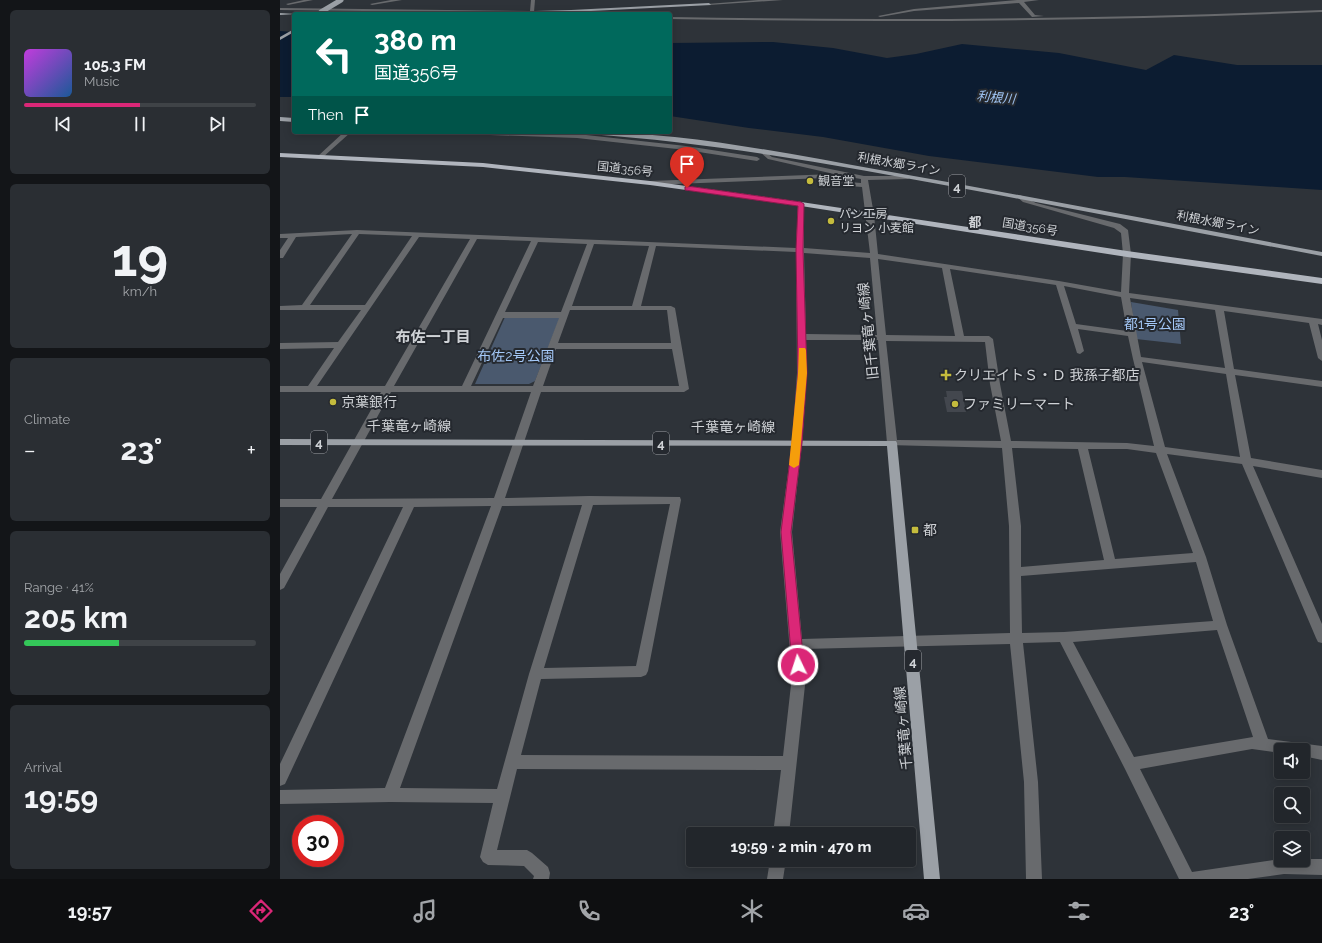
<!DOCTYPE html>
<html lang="en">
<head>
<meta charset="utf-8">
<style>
  :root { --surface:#22262b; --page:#2a2e33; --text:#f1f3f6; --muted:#a2a5a9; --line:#3f4347; --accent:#db2777 }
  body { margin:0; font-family:Raleway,"Noto Sans JP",sans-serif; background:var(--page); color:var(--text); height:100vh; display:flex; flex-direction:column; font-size:15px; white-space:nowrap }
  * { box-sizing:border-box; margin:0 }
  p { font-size:13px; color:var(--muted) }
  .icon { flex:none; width:22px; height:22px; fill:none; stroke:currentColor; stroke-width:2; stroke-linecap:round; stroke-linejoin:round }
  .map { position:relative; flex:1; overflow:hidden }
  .details { display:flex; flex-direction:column; gap:10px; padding:10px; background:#131518; width:280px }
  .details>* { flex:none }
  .hud { position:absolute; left:12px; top:12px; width:380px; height:122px; border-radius:4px; box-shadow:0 2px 10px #0003,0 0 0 1px var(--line); background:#00695c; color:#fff; overflow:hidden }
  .tools { position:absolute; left:994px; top:743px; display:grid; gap:8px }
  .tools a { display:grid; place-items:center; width:36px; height:36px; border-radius:4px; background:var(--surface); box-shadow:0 2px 10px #0003,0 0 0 1px var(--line); font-size:20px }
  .speed { position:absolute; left:12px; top:815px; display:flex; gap:8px; font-size:20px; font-weight:700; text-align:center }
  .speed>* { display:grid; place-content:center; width:52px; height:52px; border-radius:50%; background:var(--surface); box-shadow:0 2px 10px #0003,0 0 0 1px var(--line); line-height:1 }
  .speed .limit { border:6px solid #d22; background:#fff; color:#111 }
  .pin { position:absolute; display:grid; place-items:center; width:34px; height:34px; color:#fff; margin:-41px -17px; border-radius:50% 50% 50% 0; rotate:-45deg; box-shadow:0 0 4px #0007 }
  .pin .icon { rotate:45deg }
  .me { position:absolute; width:44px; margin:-22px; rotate:356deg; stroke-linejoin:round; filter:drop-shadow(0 0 3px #0008) }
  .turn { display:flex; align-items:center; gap:14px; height:84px; padding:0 16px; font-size:18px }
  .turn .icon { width:52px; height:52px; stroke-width:2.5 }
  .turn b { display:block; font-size:28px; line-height:34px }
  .then { display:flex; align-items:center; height:38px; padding:0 16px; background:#0003; gap:8px; font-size:15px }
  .big { font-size:30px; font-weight:700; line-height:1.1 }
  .details .tile { flex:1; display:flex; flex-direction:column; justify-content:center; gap:6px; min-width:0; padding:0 14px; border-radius:6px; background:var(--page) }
  .details .dial { align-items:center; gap:0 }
  .dial b { font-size:52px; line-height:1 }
  .song { display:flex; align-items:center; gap:12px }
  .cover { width:48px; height:48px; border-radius:6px; background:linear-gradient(135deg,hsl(290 70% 55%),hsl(210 70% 35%)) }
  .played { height:4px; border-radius:2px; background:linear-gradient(90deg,var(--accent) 50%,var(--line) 50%) }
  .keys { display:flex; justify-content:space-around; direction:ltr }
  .heat { display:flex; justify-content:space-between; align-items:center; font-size:22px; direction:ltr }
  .charge { height:6px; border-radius:3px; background:linear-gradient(90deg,#34c759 41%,var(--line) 0) }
  .trip { position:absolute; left:406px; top:827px; width:230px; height:40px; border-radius:4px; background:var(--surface); box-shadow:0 2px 10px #0003,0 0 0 1px var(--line); font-weight:700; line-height:40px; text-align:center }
  .tabs { display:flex; height:64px; justify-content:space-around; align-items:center; background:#0e0f11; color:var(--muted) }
  .tabs .icon { width:28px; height:28px }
  .tabs .active { color:var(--accent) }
  .tabs b { font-size:18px; color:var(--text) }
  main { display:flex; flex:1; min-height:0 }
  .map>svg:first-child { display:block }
</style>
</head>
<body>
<main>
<section class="details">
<div class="tile">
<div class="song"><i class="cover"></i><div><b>105.3 FM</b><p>Music</p></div></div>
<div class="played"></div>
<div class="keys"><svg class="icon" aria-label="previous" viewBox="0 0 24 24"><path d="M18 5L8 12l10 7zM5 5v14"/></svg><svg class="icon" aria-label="pause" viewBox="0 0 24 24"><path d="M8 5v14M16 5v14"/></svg><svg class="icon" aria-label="next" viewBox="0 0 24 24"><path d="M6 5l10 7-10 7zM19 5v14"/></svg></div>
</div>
<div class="tile dial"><b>19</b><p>km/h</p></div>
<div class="tile"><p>Climate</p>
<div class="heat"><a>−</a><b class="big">23°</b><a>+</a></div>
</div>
<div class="tile"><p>Range · 41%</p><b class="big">205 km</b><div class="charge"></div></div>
<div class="tile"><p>Arrival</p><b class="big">19:59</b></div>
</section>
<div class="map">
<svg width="1042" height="879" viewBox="0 0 1042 879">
  <rect width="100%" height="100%" fill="#2e3339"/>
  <path fill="#4a596e" d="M851,302l47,8 3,34 -45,-5z
    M225,317h55l-25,64 -6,3h-54z"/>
  <path fill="#0c1c31" d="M0,31l14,1v65h-14z
    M493,42l60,6 54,10 29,-4 46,-10 97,9 87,17 28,-15 63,10h85v125l-197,-13h-27l-169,-21 -106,-19 -74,-9 -79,-12v-73z"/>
  <path fill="#43474e" d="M666,391h16l4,21h-19l-3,-15h3z"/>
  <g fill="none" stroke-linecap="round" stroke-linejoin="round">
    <path fill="#686a6d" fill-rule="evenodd" d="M24,0h9l-25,5 -2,-1z
      M111,0h11l-30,5 -2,-1z
      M251,0h4l-1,12 -2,1 -252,-3v-2l250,3z
      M478,0h25l-74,5 -2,-1z
      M737,0h22l-15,2 11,13 9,1 -12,1 -13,-14 -105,8 -34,6 -2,-1 36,-7z
      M291,10l6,2 61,1 2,1h-64l-7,-2z
      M1042,10v2c-217,9 -435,11 -652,7v-2c217,4 435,2 652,-7z
      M64,132h7l-29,26h-4v-2z
      M181,132l116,2 109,12 71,11 3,2 -3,2 -71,-11 -109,-12 -113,-4z
      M483,150l9,7 92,19h46l1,1 -3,2 -40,1 6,35 4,39 181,27 62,11 2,-38 -2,-21 -7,-5 -91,-26 -6,-5 3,-2 16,8 84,21 8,6 3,24 -2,39 193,26v6l-4,-1 4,16v21l-4,-3 -9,-35 -85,-12 10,58 88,12v6l-87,-12 16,83 71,12v8l-69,-12 69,158v19l-4,-1 -2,-4 -74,-174 -75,-10 39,103 21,68 41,114 54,7v14l-19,-4v-6h-22v3l-29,-4 -112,20 52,103 89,-13v1h22v-1h19v16l-38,-1 -36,5h-69l-54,-110 -65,-127 -37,1 15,139 4,97h-16l-2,-97 -14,-138 -207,5 3,27 -17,158h-16l8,-64 -264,-1 -20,81h30l5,3 16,14 2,6 -1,6h-16l1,-3 -10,-10 -36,-1 -5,-3 -3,-5 13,-54 -103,-1 -110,2v-14l105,-2 106,-282 -77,1 -129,277 -5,2v-22l123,-257h-75l-44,81 -4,2v-16l37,-67h-37v-8h41l60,-107h-101v-6h28l26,-38 -54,1v-6l58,-1 23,-32h-81v-4l22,-1 50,-71 -56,3 -13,21h-3v-8l8,-12h-8v-4l77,-4 439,18 2,-44 3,-2 3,2v44l66,5 -8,-66 -38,-3 -3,-2 3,-2 37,3v-4l-12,-2 -199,8 -3,-2 3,-2 184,-7 -66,-15 -8,-7zM79,234l53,2 -47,69h-55zM139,237l51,2 -85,147h-68zM197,239l54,2 -69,145h-68zM258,242l49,2 -26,68h-56zM314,244l55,2 -17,60h-60zM376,246l140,6 1,121 -5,70 -12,89 12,144 -9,80 -262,-1 20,-76 100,-2 5,-2 2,-4 33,-171 -1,-3 -91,-1 -84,2 36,-106h143l5,-3 -14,-81 -4,-2h-30zM524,253l66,5 7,77 -71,-1zM598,259l64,9 13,68 -69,-1zM670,269l106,16 21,68 3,1 4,-3 -6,-22 50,7 5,23 21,87 -27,-3 -116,-2 -11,-57 -7,-45 -4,-3h-25zM784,286l57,11 6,34 -51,-7zM850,298l85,12 10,58 -84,-11zM290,310h97l4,33h-113zM223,318h56l-26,68h-62zM526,340h72l9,103 1,2 114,3 7,78 1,107 -208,6 -10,-107 10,-89 5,-70zM606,341l99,1 5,42 11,57 -104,-1zM276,349h116l7,37h-136zM862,362l84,12 14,83 -75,-10zM111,392h140l-37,106 -162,1zM732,448l66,1 26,111 -83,7v-41zM808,449h39l29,4 37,100 -78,6zM390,504l-34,162 -92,2 49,-163zM302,505l-53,169 -32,115 -97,-1 102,-282zM916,562l17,59 -149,11 -42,1 -1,-57zM937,630l36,107 -119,20 -61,-115z
      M490,860h16l-3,19h-16z"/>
    <path fill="#9ba0a6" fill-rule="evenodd" d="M429,3l2,2 -140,7 -109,2 2,-1 107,-3z
      M0,13l16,1 -16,1z
      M14,29v3l-14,8v-3z
      M0,117l14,1v4l-14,-1z
      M306,132c97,0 198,21 294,38 147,26 294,54 442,82v4c-119,-22 -237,-45 -356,-67 -125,-23 -250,-46 -377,-55z
      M0,439l616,2 1,2 43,436h-16l-37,-433 -607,-1z"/>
    <path fill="#b0b5bd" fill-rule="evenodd" d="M0,153l203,10 167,18 151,21 326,49 195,27v6l-195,-27 -326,-51 -151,-21 -167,-18 -203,-10z"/>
    <path stroke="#9ba0a6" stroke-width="5" d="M41,12l20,-12"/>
  </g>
  <path fill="#db2777" stroke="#8e194d" d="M407,186l114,16 3,2 -1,46 4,123 -5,70 -11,89 13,133 -2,3 -4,2 -4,-2 -2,-3 -11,-133 11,-89 6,-70 -2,-123 2,-44 -113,-16v-3z"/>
  <path fill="#f59e0b" d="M519,348h6l1,2 1,23 -8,92 -5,3 -5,-3 9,-92z"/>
  <g fill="#c5bc3d" stroke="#25292f" stroke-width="1.5">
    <circle cx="530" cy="181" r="4"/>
    <circle cx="551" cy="221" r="4"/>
    <path d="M664 369h4v4h4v4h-4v4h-4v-4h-4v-4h4z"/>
    <circle cx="53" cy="402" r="4"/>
    <circle cx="675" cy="404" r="4"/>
    <rect x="631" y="526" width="8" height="8" rx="2"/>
  </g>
  <g text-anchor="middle" stroke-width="4" stroke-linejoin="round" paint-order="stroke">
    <g font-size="12" fill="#cfd2d6" stroke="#25292f">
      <text transform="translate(619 164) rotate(10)" y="4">利根水郷ライン</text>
      <text transform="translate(345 169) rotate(6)" y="4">国道356号</text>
      <text transform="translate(938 223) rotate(11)" y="4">利根水郷ライン</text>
      <text transform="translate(750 227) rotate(9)" y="4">国道356号</text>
    </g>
    <g font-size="12" fill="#cfd2d6" stroke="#25292f" text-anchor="start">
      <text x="538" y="185">観音堂</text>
      <text x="559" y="218">パン工房<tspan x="559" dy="14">リヨン 小麦館</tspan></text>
    </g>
    <g font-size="13" font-style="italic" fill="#9ec2f0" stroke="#25292f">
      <text transform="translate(716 97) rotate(5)" y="5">利根川</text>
    </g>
    <g fill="#25292f" stroke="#9c9fa4" stroke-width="1">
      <rect x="669" y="175" width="16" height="22" rx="3"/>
      <rect x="31" y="431" width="16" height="22" rx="3"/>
      <rect x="373" y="432" width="16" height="22" rx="3"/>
      <rect x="625" y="650" width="16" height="22" rx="3"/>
    </g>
    <g font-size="13" font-weight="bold" fill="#cfd2d6">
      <text x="677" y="191">4</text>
      <text x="39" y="447">4</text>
      <text x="381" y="448">4</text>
      <text x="633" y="666">4</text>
    </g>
    <g font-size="13" font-weight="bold" fill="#cfd2d6" stroke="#25292f">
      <text x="695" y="227">都</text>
    </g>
    <g font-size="14" fill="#a4c8f7" stroke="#25292f">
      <text x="875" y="329">都1号公園</text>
      <text x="236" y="361">布佐2号公園</text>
    </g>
    <g font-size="14" fill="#cfd2d6" stroke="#25292f">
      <text transform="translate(588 331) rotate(-96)" y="5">旧千葉竜ヶ崎線</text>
      <text x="129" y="431">千葉竜ヶ崎線</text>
      <text x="453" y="432">千葉竜ヶ崎線</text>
      <text transform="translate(623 728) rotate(-95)" y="5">千葉竜ヶ崎線</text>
    </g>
    <g font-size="14" fill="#cfd2d6" stroke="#25292f" text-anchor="start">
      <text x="674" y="380">クリエイトＳ・Ｄ 我孫子都店</text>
      <text x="61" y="407">京葉銀行</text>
      <text x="683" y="409">ファミリーマート</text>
      <text x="643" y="535">都</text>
    </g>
    <g font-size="15" font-weight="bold" fill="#cfd2d6" stroke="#25292f">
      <text x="153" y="342">布佐一丁目</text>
    </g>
  </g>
</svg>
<div class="tools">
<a><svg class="icon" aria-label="sound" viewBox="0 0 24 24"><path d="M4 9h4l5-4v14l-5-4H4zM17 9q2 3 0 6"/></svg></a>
<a><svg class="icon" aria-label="search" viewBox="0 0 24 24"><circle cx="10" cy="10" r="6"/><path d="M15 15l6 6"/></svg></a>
<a><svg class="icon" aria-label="layers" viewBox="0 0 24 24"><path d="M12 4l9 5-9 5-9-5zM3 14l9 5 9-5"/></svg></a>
</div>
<div class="speed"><div class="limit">30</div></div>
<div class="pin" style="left:407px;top:188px;background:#d93025"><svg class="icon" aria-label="arrive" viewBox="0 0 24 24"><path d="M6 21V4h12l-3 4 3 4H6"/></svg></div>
<svg class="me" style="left:518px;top:665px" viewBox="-20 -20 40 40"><circle r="17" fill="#db2777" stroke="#fff" stroke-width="3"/><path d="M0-11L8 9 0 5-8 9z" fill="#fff"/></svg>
<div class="trip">19:59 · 2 min · 470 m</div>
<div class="hud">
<div class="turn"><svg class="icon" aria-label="left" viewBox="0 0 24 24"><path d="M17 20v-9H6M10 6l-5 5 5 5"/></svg><div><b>380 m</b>国道356号</div></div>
<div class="then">Then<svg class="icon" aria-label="arrive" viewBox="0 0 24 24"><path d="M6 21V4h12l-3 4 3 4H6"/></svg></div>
</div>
</div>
</main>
<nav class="tabs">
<b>19:57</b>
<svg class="icon active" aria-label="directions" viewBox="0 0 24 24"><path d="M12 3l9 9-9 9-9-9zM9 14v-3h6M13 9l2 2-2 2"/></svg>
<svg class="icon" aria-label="music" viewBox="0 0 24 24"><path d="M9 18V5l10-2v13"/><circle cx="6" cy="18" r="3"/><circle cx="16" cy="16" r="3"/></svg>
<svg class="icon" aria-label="phone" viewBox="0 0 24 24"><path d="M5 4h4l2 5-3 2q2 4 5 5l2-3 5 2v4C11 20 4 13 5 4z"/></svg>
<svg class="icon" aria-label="climate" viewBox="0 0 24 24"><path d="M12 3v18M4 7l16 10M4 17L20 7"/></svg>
<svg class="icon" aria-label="car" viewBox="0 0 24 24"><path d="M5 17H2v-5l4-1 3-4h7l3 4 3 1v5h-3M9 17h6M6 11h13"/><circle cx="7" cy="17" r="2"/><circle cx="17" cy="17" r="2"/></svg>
<svg class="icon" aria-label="filters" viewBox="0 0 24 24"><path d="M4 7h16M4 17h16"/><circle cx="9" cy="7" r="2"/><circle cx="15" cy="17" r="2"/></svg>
<b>23°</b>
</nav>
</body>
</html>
